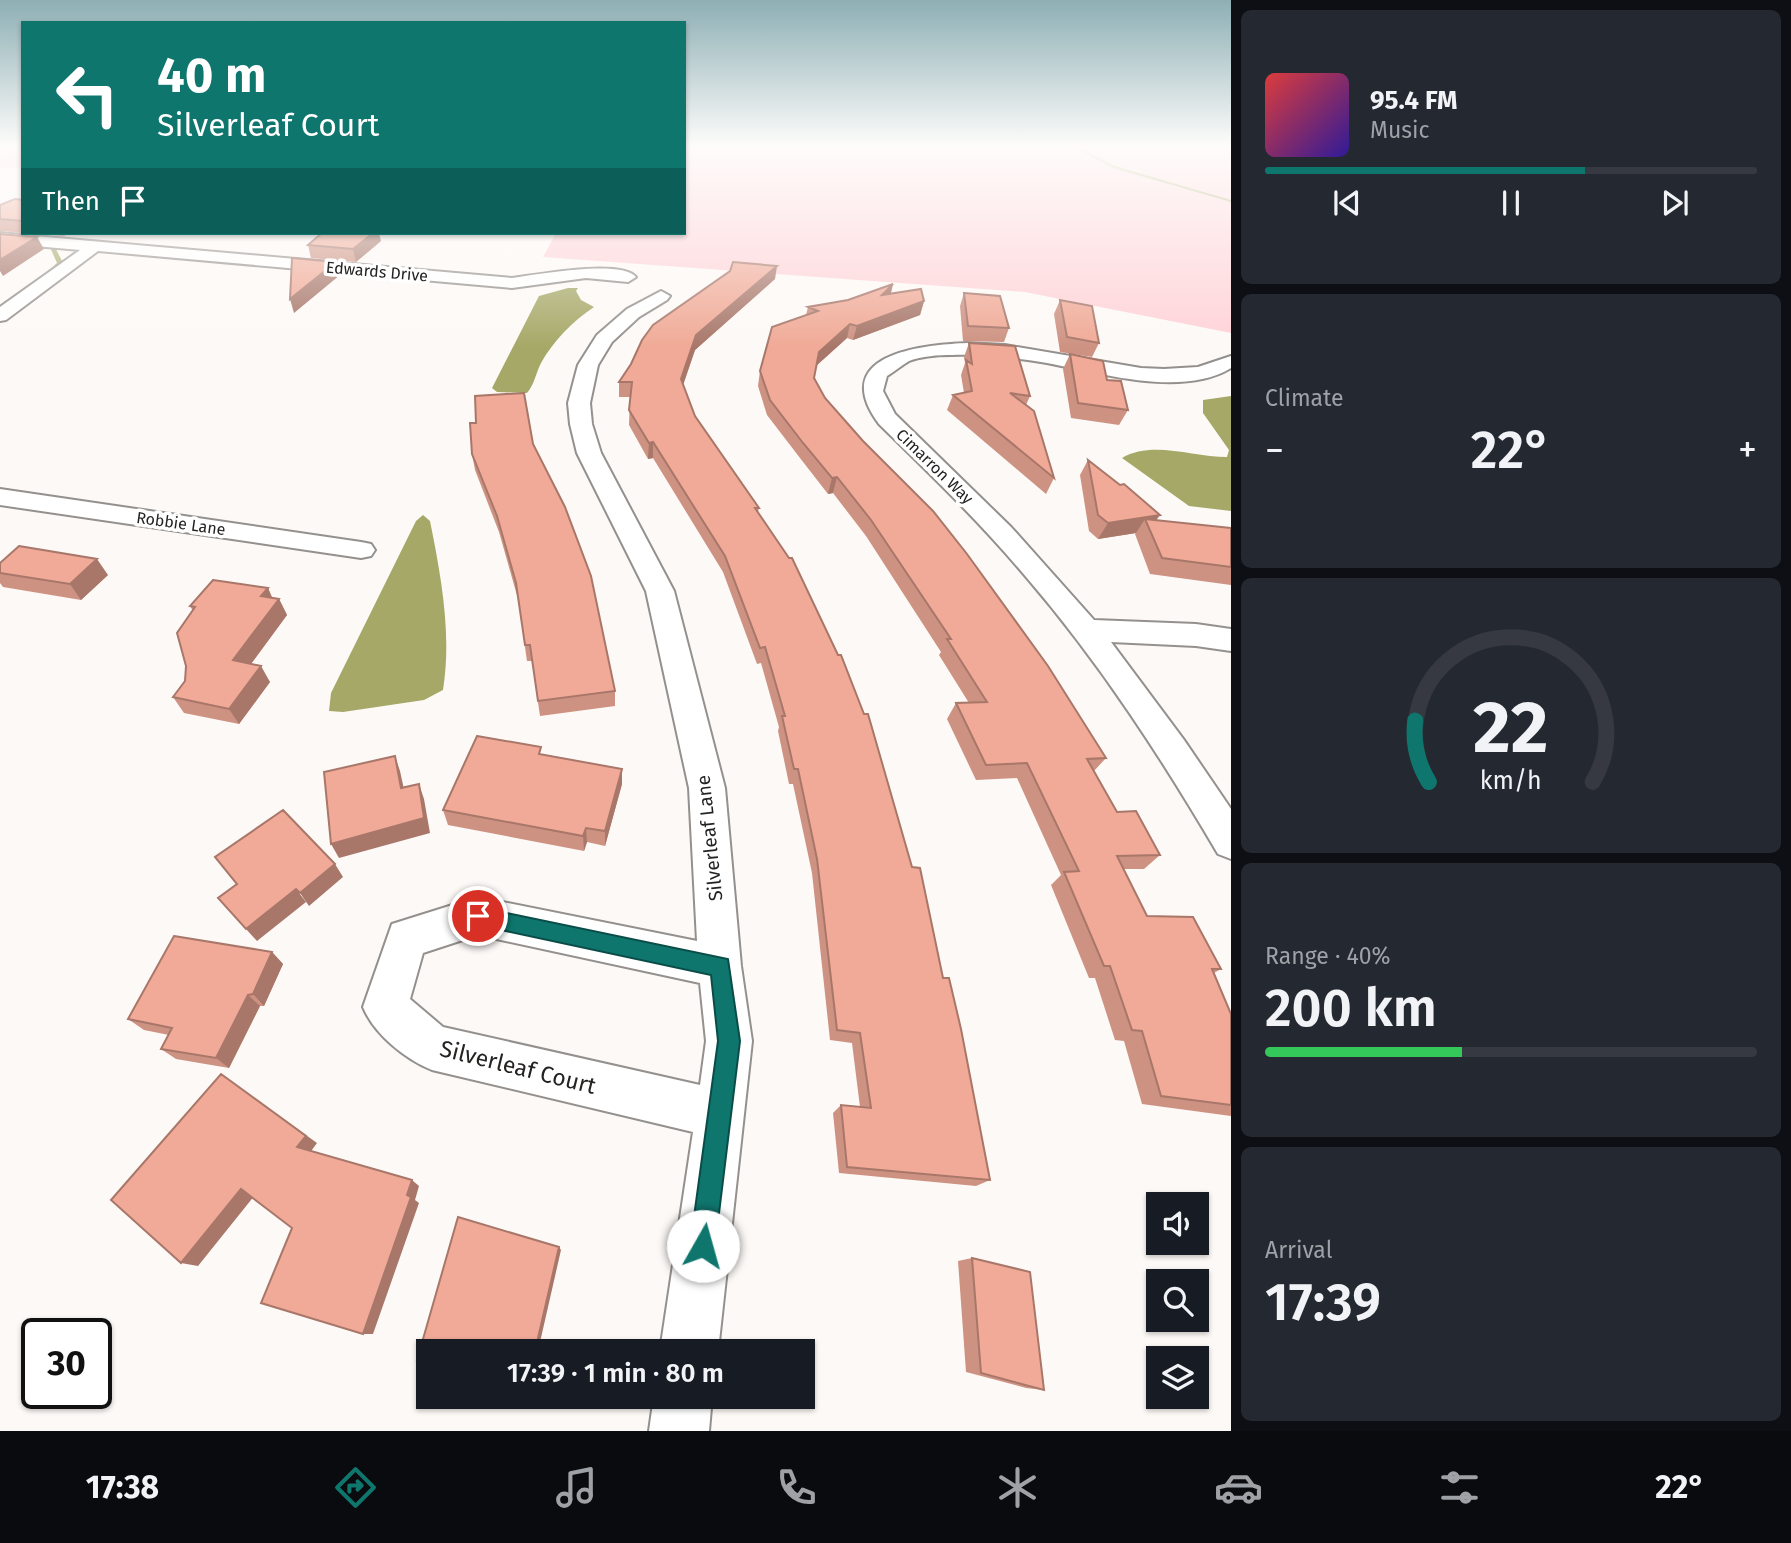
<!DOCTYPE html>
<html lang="en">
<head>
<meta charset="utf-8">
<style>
  :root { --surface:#171b24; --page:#242831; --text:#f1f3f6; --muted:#9ea1a6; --line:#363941; --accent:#0f766e }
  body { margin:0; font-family:"Fira Sans",sans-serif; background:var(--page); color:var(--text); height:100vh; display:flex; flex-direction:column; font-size:26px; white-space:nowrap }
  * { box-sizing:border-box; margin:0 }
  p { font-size:23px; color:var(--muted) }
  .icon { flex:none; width:38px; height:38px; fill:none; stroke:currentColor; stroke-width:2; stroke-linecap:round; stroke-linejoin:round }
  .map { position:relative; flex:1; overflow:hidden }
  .sheet { display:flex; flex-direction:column; gap:10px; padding:10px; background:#0d0f14; width:560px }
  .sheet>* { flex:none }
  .hud { position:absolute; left:21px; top:21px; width:665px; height:214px; border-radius:0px; box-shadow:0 2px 5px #0004; background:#0f766e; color:#fff; overflow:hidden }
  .buttons { position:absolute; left:1146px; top:1192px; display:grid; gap:14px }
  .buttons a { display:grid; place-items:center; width:63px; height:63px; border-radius:0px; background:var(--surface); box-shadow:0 2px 5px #0004; font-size:35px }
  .speed { position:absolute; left:21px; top:1318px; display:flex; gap:14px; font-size:35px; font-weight:700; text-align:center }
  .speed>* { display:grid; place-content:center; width:91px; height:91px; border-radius:50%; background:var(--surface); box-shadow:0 2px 5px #0004; line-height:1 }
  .speed .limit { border:4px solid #111; border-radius:10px; background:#fff; color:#111 }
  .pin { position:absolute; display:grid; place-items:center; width:60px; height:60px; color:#fff; margin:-30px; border:4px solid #fff; border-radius:50%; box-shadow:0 2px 7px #0007 }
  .me { position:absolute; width:77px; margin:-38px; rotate:7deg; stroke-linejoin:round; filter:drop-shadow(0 0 5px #0008) }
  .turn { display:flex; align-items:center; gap:24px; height:147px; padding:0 21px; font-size:32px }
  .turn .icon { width:91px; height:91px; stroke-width:2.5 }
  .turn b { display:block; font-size:49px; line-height:60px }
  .then { display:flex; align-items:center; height:66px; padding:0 21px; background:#0003; gap:14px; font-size:26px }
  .big { font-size:52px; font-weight:600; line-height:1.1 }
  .sheet .widget { flex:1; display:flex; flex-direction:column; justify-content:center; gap:10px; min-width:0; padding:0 24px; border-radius:10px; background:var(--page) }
  .sheet .dial { align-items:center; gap:0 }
  .dial svg { height:182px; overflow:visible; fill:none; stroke:var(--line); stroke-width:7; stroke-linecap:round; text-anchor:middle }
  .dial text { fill:var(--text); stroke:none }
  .song { display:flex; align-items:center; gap:21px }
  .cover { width:84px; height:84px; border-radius:10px; background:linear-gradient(135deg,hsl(0 70% 55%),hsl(250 70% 35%)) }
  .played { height:7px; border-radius:4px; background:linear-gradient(90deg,var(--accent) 65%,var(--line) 65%) }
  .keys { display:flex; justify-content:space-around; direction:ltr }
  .heat { display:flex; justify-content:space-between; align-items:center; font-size:38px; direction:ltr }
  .charge { height:10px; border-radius:5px; background:linear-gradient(90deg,#34c759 40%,var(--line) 0) }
  .trip { position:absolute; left:416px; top:1339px; width:399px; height:70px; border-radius:0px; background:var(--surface); box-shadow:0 2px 5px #0004; font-weight:600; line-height:70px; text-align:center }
  .menu { display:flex; height:112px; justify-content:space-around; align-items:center; background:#090b0e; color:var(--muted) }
  .menu .icon { width:49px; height:49px }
  .menu .selected { color:var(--accent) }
  .menu b { font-size:32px; color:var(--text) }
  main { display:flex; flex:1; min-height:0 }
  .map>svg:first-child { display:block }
</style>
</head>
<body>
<main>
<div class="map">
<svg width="1231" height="1431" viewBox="0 0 1231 1431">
  <rect width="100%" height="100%" fill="#fdf9f6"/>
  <path fill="#fed2d7" d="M0,147h23v21l-23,-1z
    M684,147h547v186l-206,-41 -482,-35 13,-24h128z"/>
  <path fill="#a6a867" d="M568,288h10l-2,3 5,9 13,7c-22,15 -40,33 -53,56 -5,10 -7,22 -14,30l-30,-1 -5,-4 47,-92z
    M1231,396v115l-42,-5 -67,-48c30,-18 71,-1 105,-1l2,-7 -26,-37v-13z
    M423,515l7,6c11,55 22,113 13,169l-19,10 -81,12 -14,-1 2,-18 85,-172z"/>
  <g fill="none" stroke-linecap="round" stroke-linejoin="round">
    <path fill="#a6a867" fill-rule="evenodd" d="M1079,147l36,19 116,34v2l-118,-34 -40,-21z
      M39,241l14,2 10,20 -26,24 -2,-3 22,-21 -8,-18 -10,-2z"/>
    <g stroke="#94908d" stroke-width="4">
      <path id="street" d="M0,233l512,45c24,-3 108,-19 124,-1l-8,5 -42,-4 -74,10 -414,-37 -92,69 -6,1v-14l80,-57 -80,-7z
        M661,291l9,5 -3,4 -28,17 -27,25 -14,23 -8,38 2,21 9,29 73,138 51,197 16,178 11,75 -34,310h-58l33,-219 -261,-62c-27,-11 -58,-36 -69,-63l29,-83 86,-27 219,44 -8,-153 -43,-197 -69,-138 -7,-29 -2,-21 10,-38 19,-30 30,-26zM478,935l222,48 6,58 -6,44 -257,-58 -33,-28 13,-46z
        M967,343l38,2 136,23 23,1 34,-2 33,-11v12c-49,30 -131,5 -184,-5 -31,-5 -63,-9 -95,-8 -14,0 -30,1 -43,6 -7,4 -15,11 -22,15l-4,15 12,23 116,113 83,93 102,4 35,5v22l-35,-5 -85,-4 73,98 47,69v50l-13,-5c-57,-97 -118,-191 -191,-276 -46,-55 -97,-104 -148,-154 -51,-69 40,-79 88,-81z
        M0,489l361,53 10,2 4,6 -4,6 -10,2 -361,-53z
        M654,1396h58l-3,35h-60z"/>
    </g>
    <use href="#street" fill="#fff" fill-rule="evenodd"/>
  </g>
  <path fill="#ce9282" d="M23,200v33h46l-5,3 -64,-5v-26z
    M381,241l-25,21 -45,-4 -3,-13z
    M775,279l-80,71 -12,35 12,31 64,92 -1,4 185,466 47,202 -14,6 -137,-13 -6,-60 8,-8 19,2 -8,-64 -22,-3 -18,-167 -19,-89h-4l-11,-53 1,-4 -18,-64 -4,1 -34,-92 -70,-114 -5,1 -19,-34 1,-28h-11v-15z
    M964,293l45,35 -5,14 -41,-1 -3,-35z
    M891,294l33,7 -4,14 -67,25 -6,-2 -31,28 -2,12 11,20 281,360 -12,13 23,41 43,43 -16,14h-21l24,47 74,53 -7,4 17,41v102l-89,-12 -18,-63 -9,-1 -20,-62h-6l-38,-93 10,-10 -44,-97 -41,2 -29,-61 9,-16h13l-30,-48 2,-3 -75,-116 -33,-43 -5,1 -28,-36 -33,-43 -9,-29 2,-15 46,-56 2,-8z
    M1060,300l39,43 -7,14 -32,-5 -6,-38z
    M969,343l61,53 -4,9 28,73 -8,16 -99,-84 6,-15 11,-2 -3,-18 4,-12 -1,-6z
    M1070,354l37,26 21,30 -9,15 -48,-7 -8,-49z
    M533,444l82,247v15l-75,10 -8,-55h-5l-9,-62 -19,-67 -24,-62 -3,-16z
    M1088,460l68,60 75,8v57l-81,-11 -15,-40 1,-1 -38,6 -9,-8 -9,-56z
    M0,563l108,12 -27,25 -78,-13 -3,-4z
    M268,588l4,10 7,1 8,16 -36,49 19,18 -31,42 -55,-11 -11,-16 12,-16 8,-70 -3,-5z
    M542,755l80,29 -17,62 -18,-4 -3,9 -136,-26 -5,-15z
    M272,952l11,12 -19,42h-4l-31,62 -53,-9 -15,-10 8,-14 -25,-5 -16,-11z
    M972,1258l72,132 -18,-2 -60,-16 -8,-111z"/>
  <path fill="#a8776a" d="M373,233h6l2,8 -25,21 -3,-13z
    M37,237l7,12 -41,27 -3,-5v-11z
    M336,262l4,13 -46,38 -4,-14z
    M777,266l-2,13 -80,71 -15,44 1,-15 15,-44z
    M893,284l-3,14 -8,-3z
    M924,301l-4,14 -67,25 4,-14z
    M850,324l-3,14 -31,28 3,-14z
    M653,442v16l-5,1 1,-16z
    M837,477l-4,16 -5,1 4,-16z
    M1160,515l-10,14 -5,-10 -9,14 -38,6 10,-16z
    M97,559l11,16 -27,25 -11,-16z
    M268,588l7,16 -14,-8z
    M279,599l8,16 -45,61 -9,-16z
    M261,666l9,16 -31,42 -10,-15z
    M395,756l5,15 7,32 -6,-15z
    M622,769v15l-17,62v-15z
    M419,784l5,15 6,34 -91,25 -8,-14z
    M586,828l1,14 -3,9 -1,-15z
    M335,864l8,13 -34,29 -9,-13z
    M296,889l10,13 -49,39 -11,-12z
    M272,952l11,12 -19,42 -11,-12z
    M248,995l12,11 -31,62 -13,-10z
    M221,1074l96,69 -8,11 -12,-7z
    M412,1180l7,6 -4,14 4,3 -46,131h-10z
    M241,1189l14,6 -57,71 -17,-3z
    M559,1247l2,3 -23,101h-3z"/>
  <path fill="#f0aa97" stroke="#a8776a" stroke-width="2" d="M15,199l8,1v21l-23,-2v-14z
    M322,233h51l-20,16 -45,-4z
    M0,234l37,3 -37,23z
    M292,258l44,4 -46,37z
    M733,262l44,4 -81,69 -15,44 14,37 64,92h-4l34,50h3l46,97h3l23,59h4l44,153 8,1 23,110h6l12,51 29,151 -143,-13 -6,-62 30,3 -11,-75 -23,-3 -20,-171 -19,-90h-4l-12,-53h3l-20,-69 -5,1 -35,-92 -72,-114 -4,1 -20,-33 3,-28h-13l12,-18 11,-24 11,-15 77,-54z
    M893,284l-11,11 39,-6 3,12 -67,25 -7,-2 -31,28 -5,26 11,20 38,43 70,70 34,43 81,112 58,92 -19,1 30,53 19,-1 24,44 -43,1 30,60 46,1 28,52h-9l19,45v91l-70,-9 -19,-65 -10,-1 -22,-64h-6l-40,-94 15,-1 -52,-108 -41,2 -30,-62 31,-1 -40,-63h4l-80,-119 -34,-43 -5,1 -29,-35 -33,-43 -10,-29 12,-44 46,-16 -10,-4 40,-7z
    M964,293l36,3 9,32 -41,-2z
    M1060,300l32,6 7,37 -32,-6z
    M969,343l46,3 15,50 -20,-3 24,18 20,67 -101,-83 19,-4 -6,-31 6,4z
    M1070,354l33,7 4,19 14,1 7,29 -50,-7z
    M524,393l9,51 32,63 26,69 24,115 -77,10 -8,-56h-5l-9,-62 -19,-67 -25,-62 -2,-31h6l-1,-27z
    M1088,460l32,25 4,-1 36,31 -52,8 -10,-8z
    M1145,519l86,9v39l-69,-9z
    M19,546l78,13 -27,25 -70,-11v-10z
    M213,580l55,8 -7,8 18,3 -46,61 28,6 -32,43 -56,-12 12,-16 1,-15 -9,-33 18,-26 -5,-1z
    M477,736l64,11 -2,7 83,15 -17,62 -19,-3 -3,8 -140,-26z
    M395,756l6,32 18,-4 5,34 -93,26 -7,-72z
    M283,810l52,54 -35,29 -4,-4 -50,40 -28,-31 19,-14 -22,-27z
    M174,936l98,16 -19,42 -5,1 -32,63 -55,-9 11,-21 -44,-9z
    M221,1074l85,62 -9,11 115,33 -5,15 4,2 -48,137 -102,-31 31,-75 -51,-39 -60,74 -70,-63z
    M458,1217l101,30 -24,104h-106v12l-12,-3z
    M972,1258l58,14 14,118 -63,-17z"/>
  <linearGradient id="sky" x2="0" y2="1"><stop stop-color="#8dafb4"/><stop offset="0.42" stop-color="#fefcfb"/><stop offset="1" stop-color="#fefcfb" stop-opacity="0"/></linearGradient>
  <rect width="1231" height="348" fill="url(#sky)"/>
  <path fill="#0f766e" stroke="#0a4d48" stroke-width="2" d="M478,907l250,52 12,82 -25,205 -3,9 -9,4 -9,-4 -4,-9 28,-205 -7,-66 -233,-50 -7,-2 -2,-7 2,-6z"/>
  <g text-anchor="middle" stroke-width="7" stroke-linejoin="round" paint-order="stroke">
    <g font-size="16" fill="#252322" stroke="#fff">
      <text transform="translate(377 271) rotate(5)" y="6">Edwards Drive</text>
      <text transform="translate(935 466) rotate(44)" y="6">Cimarron Way</text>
      <text transform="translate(181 523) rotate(8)" y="6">Robbie Lane</text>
    </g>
    <g font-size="19" fill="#252322" stroke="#fff">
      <text transform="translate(709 838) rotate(-96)" y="7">Silverleaf Lane</text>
    </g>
    <g font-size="23" fill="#252322" stroke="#fff">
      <text transform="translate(518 1067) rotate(14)" y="8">Silverleaf Court</text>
    </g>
  </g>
</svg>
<div class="buttons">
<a><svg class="icon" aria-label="sound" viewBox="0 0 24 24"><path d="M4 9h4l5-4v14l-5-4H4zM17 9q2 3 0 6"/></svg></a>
<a><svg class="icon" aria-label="search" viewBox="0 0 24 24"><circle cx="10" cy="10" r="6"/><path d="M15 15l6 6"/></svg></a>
<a><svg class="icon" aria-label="layers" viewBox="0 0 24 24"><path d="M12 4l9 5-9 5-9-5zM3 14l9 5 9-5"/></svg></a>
</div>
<div class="speed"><div class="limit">30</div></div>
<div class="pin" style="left:478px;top:916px;background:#d93025"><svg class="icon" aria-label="arrive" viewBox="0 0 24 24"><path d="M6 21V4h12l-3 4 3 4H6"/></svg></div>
<svg class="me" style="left:703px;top:1246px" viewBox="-20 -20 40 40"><circle r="19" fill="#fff"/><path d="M0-13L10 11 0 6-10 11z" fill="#0f766e"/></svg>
<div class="trip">17:39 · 1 min · 80 m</div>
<div class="hud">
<div class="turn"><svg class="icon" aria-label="left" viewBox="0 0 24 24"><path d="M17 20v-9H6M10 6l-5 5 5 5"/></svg><div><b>40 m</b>Silverleaf Court</div></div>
<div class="then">Then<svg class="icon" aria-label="arrive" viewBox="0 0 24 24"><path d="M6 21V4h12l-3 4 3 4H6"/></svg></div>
</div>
</div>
<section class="sheet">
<div class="widget">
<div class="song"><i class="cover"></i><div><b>95.4 FM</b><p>Music</p></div></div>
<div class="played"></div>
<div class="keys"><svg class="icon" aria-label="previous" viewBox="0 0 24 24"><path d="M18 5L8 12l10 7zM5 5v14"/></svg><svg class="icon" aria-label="pause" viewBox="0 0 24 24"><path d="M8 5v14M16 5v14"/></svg><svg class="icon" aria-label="next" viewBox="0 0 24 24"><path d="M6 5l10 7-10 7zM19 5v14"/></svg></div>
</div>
<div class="widget"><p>Climate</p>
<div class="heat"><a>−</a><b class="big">22°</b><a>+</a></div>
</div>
<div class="widget dial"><svg viewBox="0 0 100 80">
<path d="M14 69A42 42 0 1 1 86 69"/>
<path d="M14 69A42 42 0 0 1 8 42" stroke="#0f766e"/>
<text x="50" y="56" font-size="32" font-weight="700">22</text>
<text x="50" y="72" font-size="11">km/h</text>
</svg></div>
<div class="widget"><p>Range · 40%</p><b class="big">200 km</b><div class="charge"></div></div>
<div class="widget"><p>Arrival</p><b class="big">17:39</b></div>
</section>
</main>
<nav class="menu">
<b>17:38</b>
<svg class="icon selected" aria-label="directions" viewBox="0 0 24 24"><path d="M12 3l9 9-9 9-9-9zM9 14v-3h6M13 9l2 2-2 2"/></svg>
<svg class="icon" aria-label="music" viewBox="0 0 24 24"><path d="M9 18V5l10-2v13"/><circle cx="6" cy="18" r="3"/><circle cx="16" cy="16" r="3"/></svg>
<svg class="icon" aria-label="phone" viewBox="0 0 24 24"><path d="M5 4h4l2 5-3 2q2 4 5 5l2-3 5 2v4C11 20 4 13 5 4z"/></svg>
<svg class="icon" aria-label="climate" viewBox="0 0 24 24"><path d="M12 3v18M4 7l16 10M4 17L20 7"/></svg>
<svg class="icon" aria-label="car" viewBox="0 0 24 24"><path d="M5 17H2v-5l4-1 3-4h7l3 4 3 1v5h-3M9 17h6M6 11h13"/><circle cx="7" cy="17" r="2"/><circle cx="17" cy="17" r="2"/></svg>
<svg class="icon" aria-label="filters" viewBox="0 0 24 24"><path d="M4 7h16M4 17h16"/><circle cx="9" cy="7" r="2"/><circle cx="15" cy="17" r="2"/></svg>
<b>22°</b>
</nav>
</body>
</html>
